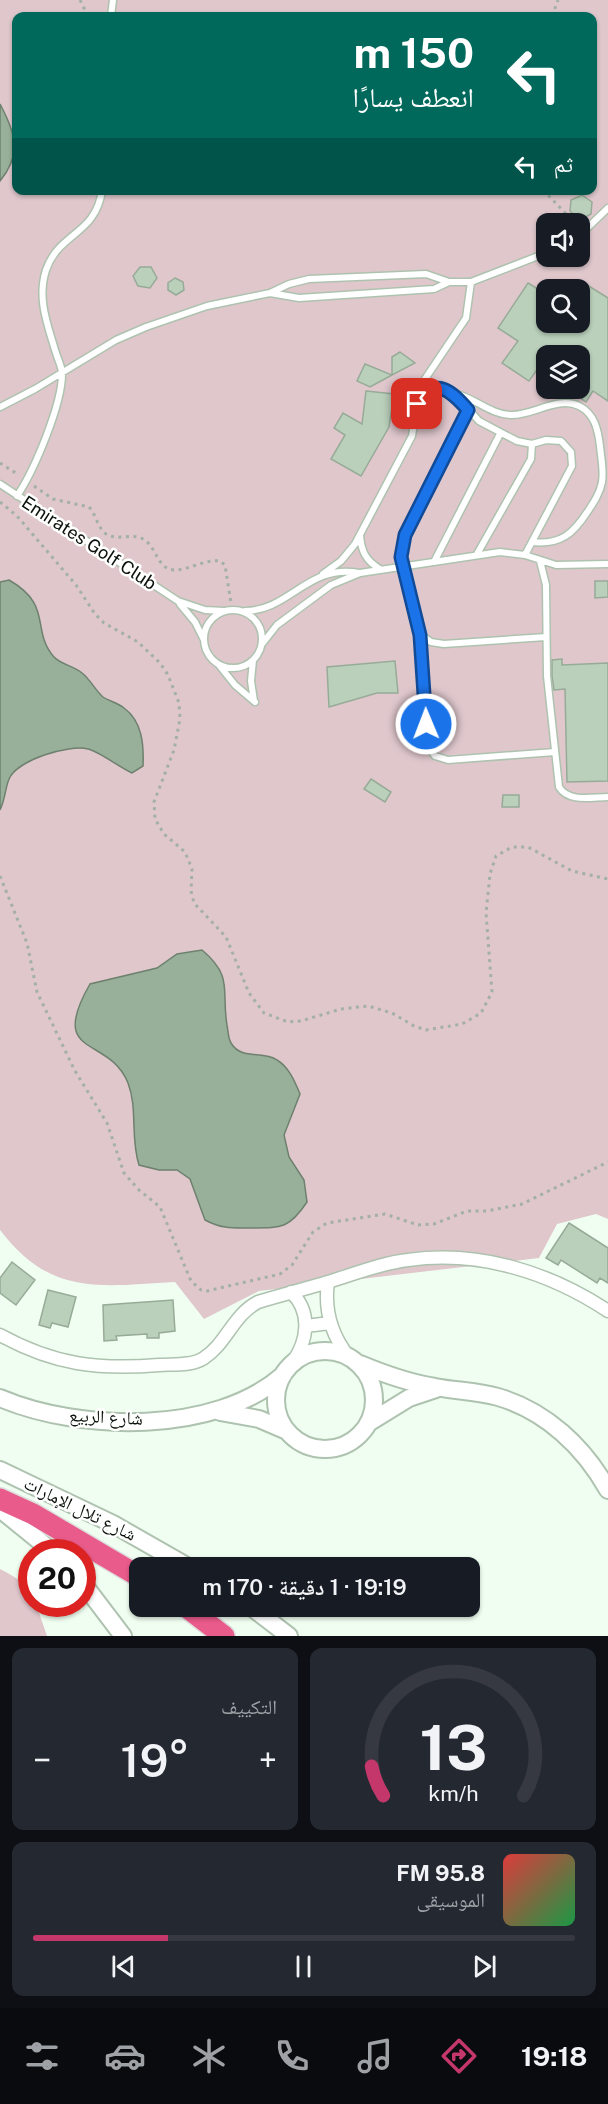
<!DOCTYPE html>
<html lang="ar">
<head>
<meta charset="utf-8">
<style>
  :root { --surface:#171b24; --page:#242831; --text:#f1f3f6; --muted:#9ea1a6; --line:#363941; --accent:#c4376b }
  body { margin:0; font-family:"Public Sans","Noto Naskh Arabic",sans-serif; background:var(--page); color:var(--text); direction:rtl; height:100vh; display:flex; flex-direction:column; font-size:22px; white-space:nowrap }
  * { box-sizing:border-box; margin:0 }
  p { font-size:20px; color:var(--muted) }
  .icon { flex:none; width:33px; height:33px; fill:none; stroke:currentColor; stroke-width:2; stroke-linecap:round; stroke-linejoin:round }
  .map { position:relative; height:1636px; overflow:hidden; direction:ltr }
  .details { display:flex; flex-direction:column; gap:12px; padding:12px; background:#0d0f14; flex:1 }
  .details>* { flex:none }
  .banner { position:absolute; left:12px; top:12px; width:585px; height:183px; border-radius:12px; box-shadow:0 2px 4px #0004; direction:rtl; background:#00695c; color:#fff; overflow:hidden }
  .buttons { position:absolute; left:536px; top:213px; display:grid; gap:12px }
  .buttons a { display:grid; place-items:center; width:54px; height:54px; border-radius:12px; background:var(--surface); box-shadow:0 2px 4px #0004; font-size:30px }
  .speed { position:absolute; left:18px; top:1539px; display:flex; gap:12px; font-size:30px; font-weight:700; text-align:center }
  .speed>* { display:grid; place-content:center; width:78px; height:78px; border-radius:50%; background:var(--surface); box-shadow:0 2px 4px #0004; line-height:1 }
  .speed .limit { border:9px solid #d22; background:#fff; color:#111 }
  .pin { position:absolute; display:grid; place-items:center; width:51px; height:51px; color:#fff; margin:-26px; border-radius:12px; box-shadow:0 3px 9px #0006 }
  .me { position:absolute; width:66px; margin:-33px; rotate:359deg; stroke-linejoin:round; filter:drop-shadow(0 0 4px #0008) }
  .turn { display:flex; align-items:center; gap:21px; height:126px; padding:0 24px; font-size:27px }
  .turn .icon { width:78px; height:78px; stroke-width:2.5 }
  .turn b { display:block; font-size:42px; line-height:51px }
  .then { display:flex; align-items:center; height:57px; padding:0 24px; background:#0003; gap:12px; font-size:22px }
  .big { font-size:45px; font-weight:600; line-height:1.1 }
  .details .widget { flex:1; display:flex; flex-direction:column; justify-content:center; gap:9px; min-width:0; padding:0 21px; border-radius:12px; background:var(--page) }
  .details .dial { align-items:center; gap:0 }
  .dial svg { height:156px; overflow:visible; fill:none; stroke:var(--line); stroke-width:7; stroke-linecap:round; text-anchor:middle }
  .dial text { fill:var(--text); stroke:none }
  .song { display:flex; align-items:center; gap:18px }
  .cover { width:72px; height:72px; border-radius:9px; background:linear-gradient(135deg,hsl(0 70% 55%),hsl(140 70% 35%)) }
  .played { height:6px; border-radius:3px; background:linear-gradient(90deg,var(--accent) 25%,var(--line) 25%) }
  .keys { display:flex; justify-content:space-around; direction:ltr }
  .heat { display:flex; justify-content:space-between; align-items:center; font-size:33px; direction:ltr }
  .details .tiles { flex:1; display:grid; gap:12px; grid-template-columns:1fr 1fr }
  .widget:last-child { grid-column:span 2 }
  .trip { position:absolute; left:129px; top:1557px; width:351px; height:60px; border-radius:12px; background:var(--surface); box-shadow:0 2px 4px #0004; font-weight:600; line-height:60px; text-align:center; direction:rtl }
  .tabs { display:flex; height:96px; justify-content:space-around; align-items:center; background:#090b0e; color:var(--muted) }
  .tabs .icon { width:42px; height:42px }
  .tabs .on { color:var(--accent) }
  .tabs b { font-size:27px; color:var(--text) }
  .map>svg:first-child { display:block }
</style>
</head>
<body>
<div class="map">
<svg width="608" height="1636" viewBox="0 0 608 1636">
  <rect width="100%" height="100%" fill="#f0fef1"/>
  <path fill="#dfc7cc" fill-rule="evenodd" d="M0,0h608v1219l-12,-5 -39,10 -18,34 -280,33 -55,28 -29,-37c-75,4 -124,15 -175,-52zM16,16h576v174h-576zM546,224h33v32h-33zM546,290h33v32h-33zM546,356h33v32h-33z
    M0,1569c15,8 32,16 32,35h4l11,32h-47z"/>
  <path fill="#98b099" stroke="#6e816f" stroke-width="1.5" d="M0,104c16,30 22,50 0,77z
    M9,580c45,26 21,49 45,77 6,7 20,9 28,16 8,6 13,17 21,24 6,4 15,6 21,11 18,13 20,36 19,58l-11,7c-13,-6 -32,-21 -44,-24 -19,-5 -71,11 -79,30 -4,10 -4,21 -9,31v-228z
    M202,950c32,27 19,40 25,75 1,5 1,13 4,18 11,18 31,7 46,17 12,7 18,22 23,34l-16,41 5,22 15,23 3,22c-18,27 -26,26 -56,26 -19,0 -29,1 -46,-8l-15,-41 -13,-9h-18l-20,-5c-9,-28 -1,-56 -11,-82 -19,-48 -81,-24 -38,-99l67,-16 20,-14z"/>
  <path fill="#bad0bb" stroke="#97ab98" stroke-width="1.5" d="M582,195l10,7 -1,12 -11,6 -10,-9 1,-11z
    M140,267h11l6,11 -7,10 -12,-2 -5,-10z
    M175,278l8,4 1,8 -8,5 -8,-5v-7z
    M528,283l18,11v28h33v-32l5,-7 24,15v103l-15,-10 -7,11 -7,-5v-17l7,-11 -7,-4v-9h-33v11l-5,-3 -12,17 -27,-18 16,-22 -20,-13z
    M400,352l15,11 -23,12v-18z
    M365,364l27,11 -22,12 -13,-6z
    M366,391l28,3 -5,33 -28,49 -30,-17 14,-24 -11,-7 9,-15 19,11z
    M595,581h13v16l-13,1z
    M562,659v6l46,-2v118l-41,1 -2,-93 -11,1 -2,-14v-16z
    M395,661l3,32h-21l-48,14 -2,-40z
    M371,779l20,13 -6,10 -21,-13z
    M503,795h16v12h-17z
    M569,1223l39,25v35l-8,-5 -3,5 -36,-23 -3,5 -12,-7z
    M12,1262l23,18 -19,25 -16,-12v-15z
    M48,1290l28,7 -8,30 -16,-4 -2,5 -11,-3z
    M173,1300l2,31 -16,2v5h-12v-4l-31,2 1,4 -13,1 -1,-36z"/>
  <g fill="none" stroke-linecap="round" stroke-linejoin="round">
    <g stroke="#aec3af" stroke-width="9">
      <path id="lane" d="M111,16l2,-16
        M579,236l29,-28
        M270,293l29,5 135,-9 15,-7
        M457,394c19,5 34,21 55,21 22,0 46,-19 67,-9 16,8 19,24 21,40 1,12 4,24 2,36 -2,11 -8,20 -14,29 -15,23 -27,34 -56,31
        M422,397l3,-18 41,-61 5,-36
        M0,407l35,-18 81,-49 30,-13 61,-21 63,-13 19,-9 20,-5 117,-5 23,8h22l75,-29
        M468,410l-63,125 -4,22 20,78 6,110 8,11 13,4 107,-8
        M0,484l178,117 27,9 19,1
        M17,496c17,-25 46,-93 45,-124 -1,-7 -5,-15 -7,-22 -8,-27 -18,-52 -9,-80 13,-38 50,-35 56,-80
        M360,535c1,16 6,26 20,34
        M477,554l54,-95 1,-15
        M435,560l65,-126
        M540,561l6,24 1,91 12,111c10,16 33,10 49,10
        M323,574l18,-13 14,-17 57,-108 5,-32 11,-12 17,-2 8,2 26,29 38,20 15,3 14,-4 15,1 10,11 1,14 -47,89
        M180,604l15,18 9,18
        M204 639a29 29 0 1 1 58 0a29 29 0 1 1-58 0Z
        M245,611c44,0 64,-48 114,-38
        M421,635l10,7 13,2 102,-7
        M262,644l15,-19 54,-40 29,-12 140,-21 25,3 31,10 52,-1
        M253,660l-2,21 3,20
        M219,665l16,20 20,17"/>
    </g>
    <g stroke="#aec3af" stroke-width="15">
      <path id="street" d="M328,1282c-4,28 3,52 20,74
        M291,1292c21,20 17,49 1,71
        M306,1326l24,-3
        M0,1335c55,30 98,35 159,30 15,-1 33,1 45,-7 22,-14 29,-43 54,-56 23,-7 47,-13 70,-20 26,-8 53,-19 80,-22 71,-10 141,12 200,51"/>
    </g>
    <g stroke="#aec3af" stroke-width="20">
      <path id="secondary" d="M276 1400a49 49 0 1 1 98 0a49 49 0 1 1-98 0Z
        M360,1364c24,10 49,19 75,23 21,4 42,4 63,10 48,14 86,50 110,93
        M0,1398c80,34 215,37 283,-23
        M220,1412l39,7 28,12
        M370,1422l39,-24 27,-9
        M0,1470l113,54 77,44
        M0,1509l53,43
        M82,1582l41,54
        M250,1606l39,30"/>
    </g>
    <g stroke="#dddedd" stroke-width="24">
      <path id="highway" d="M0,1499l33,15 107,63
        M185,1606l39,30"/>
    </g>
    <path stroke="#a4b0a5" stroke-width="3" stroke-dasharray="3 4.5" stroke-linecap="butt" d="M80,0l8,16
      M552,16l6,-16
      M543,190l33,34
      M0,463l19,12
      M34,486l19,13 36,8c7,7 8,20 17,27 12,8 28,-3 40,7 11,9 12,28 28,29 16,0 30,-11 46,-9l5,4 6,38
      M0,502l17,14 59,69 19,29 9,9 34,19 22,21 8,12 11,28 1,16 -6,31 -20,52 1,17 9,15 21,18 7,17 -1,22 3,12 32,34 23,56 15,20 24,9 13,-1 40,-12 27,-3 24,7 22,13 12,4 36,-6 19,-11 11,-21 -6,-79 4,-39 6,-18 16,-9h16l44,24 36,8
      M0,876l27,67 10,49 38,79 32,52 17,50 15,17 21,17 31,74 10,9 6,1 73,-17 12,-9 21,-33 14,-9 58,-9 33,11 16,-1 33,-13h20l35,-7 86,-42"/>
    <use href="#lane" stroke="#fff" stroke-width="6"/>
    <use href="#street" stroke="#fff" stroke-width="12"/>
    <use href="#secondary" stroke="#fff" stroke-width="16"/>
    <use href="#highway" stroke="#e95b8a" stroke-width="21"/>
  </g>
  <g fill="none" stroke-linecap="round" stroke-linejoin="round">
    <g stroke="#114b97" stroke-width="15">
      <path id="route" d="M417,404c19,-29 35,-12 51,6l-63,125 -4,22 19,78 6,89"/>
    </g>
    <use href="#route" stroke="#1a73e8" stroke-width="10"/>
  </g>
  <g text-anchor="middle" stroke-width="5" stroke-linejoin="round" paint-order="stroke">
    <g font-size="18" fill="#0b130c" stroke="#fff">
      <text transform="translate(89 543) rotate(33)" y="6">Emirates Golf Club</text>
      <text transform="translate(106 1417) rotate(3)" y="6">شارع الربيع</text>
      <text transform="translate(80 1509) rotate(26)" y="6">شارع تلال الإمارات</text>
    </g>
  </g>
</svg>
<div class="buttons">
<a><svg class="icon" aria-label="sound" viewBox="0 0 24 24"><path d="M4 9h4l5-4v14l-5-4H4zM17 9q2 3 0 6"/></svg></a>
<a><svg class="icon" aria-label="search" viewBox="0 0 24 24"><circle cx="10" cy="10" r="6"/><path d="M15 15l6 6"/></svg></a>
<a><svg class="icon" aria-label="layers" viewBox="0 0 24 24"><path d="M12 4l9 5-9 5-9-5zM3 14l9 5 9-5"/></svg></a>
</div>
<div class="speed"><div class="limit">20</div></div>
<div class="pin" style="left:417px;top:404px;background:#d93025"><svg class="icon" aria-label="arrive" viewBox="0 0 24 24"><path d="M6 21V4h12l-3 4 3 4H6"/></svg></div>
<svg class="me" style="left:426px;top:724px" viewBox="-20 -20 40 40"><circle r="17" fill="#1a73e8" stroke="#fff" stroke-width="3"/><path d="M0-11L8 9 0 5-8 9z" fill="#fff"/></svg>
<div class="trip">19:19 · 1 دقيقة · 170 m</div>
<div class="banner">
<div class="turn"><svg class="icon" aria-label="left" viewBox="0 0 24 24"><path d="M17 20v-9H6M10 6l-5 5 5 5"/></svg><div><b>150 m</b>انعطف يسارًا</div></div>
<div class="then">ثم<svg class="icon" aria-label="left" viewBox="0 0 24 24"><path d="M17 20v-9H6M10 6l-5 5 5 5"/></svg></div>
</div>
</div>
<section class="details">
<div class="tiles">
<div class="widget dial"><svg viewBox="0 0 100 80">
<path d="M14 69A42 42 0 1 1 86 69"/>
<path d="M14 69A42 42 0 0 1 8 54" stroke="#c4376b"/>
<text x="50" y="56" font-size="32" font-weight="700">13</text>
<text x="50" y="72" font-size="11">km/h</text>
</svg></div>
<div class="widget"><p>التكييف</p>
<div class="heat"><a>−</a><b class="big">19°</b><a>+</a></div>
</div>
<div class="widget">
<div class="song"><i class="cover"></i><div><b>95.8 FM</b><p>الموسيقى</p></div></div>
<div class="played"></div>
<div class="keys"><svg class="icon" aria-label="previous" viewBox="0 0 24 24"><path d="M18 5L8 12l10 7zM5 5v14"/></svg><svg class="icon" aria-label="pause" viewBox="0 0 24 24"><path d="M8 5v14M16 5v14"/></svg><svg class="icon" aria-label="next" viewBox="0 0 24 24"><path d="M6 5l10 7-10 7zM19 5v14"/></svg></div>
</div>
</div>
</section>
<nav class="tabs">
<b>19:18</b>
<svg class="icon on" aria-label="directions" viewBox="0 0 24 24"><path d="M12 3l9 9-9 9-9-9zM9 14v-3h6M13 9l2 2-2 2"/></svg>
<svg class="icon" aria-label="music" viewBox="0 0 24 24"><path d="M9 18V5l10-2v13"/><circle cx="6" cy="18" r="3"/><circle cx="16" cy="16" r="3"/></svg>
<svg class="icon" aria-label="phone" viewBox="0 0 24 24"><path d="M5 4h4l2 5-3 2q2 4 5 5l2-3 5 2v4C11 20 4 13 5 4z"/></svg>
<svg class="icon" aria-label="climate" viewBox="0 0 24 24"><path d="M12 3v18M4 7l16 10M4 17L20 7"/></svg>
<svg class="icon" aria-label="car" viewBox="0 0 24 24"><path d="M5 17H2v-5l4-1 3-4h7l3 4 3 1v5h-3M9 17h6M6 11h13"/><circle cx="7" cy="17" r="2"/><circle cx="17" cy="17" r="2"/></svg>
<svg class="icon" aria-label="filters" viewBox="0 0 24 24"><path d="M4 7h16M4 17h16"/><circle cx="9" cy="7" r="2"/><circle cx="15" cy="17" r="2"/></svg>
</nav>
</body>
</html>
